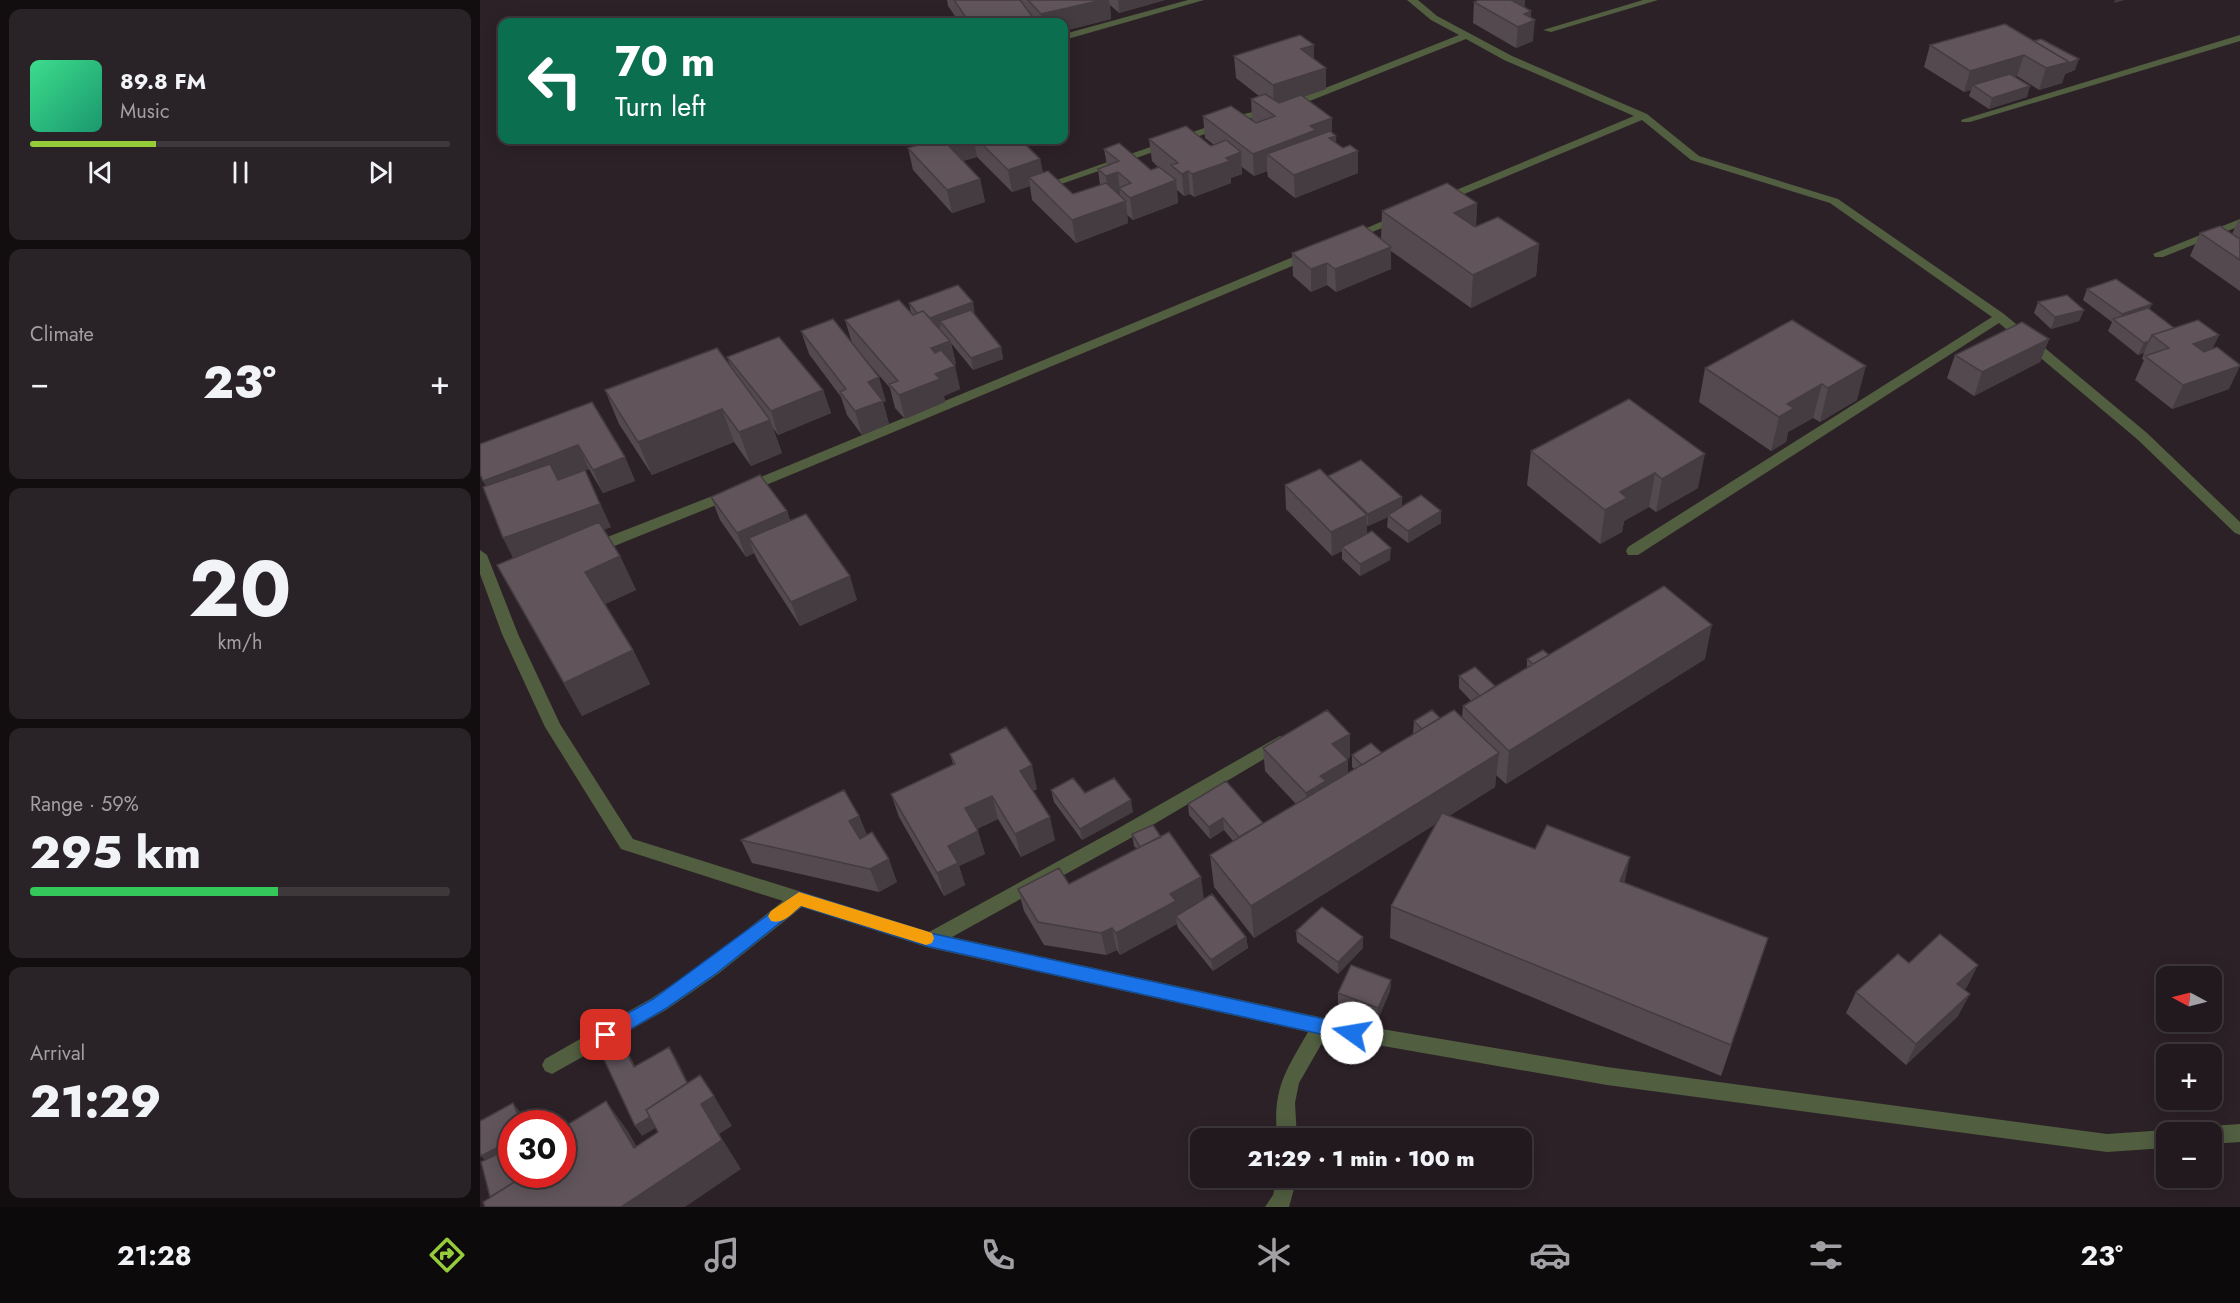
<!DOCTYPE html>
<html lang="en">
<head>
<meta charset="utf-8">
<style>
  :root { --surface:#21191d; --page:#292226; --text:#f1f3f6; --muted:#a2a0a4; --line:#3e383b; --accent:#96cc3a }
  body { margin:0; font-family:Jost,sans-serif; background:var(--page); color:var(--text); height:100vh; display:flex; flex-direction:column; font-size:22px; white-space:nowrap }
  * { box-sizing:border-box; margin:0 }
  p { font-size:20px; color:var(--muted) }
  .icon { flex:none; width:33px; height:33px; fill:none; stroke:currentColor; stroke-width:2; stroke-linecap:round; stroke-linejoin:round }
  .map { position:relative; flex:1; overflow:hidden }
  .details { display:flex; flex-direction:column; gap:9px; padding:9px; background:#120e10; width:480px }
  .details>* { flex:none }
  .top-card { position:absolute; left:18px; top:18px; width:570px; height:126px; border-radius:12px; box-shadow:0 3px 15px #0003,0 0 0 2px var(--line); background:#0b6e4f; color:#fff; overflow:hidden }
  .needle { width:39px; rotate:277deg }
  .tools { position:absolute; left:1676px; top:966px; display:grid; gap:12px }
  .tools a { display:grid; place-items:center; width:66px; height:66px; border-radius:12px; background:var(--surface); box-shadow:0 3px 15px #0003,0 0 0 2px var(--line); font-size:30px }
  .speed { position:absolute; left:18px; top:1110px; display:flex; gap:12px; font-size:30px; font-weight:700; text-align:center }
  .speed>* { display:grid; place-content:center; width:78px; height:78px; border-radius:50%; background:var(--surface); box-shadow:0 3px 15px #0003,0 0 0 2px var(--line); line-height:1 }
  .speed .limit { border:9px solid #d22; background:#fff; color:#111 }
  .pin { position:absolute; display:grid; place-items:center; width:51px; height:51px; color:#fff; margin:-26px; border-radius:12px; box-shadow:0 3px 9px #0006 }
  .me { position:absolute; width:66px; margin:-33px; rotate:283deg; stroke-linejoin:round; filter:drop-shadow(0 0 4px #0008) }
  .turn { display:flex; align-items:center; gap:21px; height:126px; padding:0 18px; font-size:27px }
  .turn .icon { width:78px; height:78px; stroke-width:2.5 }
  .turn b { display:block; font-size:42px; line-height:51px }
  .big { font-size:45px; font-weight:800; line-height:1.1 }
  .details .card { flex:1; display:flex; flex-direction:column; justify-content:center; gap:9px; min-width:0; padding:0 21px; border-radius:12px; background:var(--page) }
  .details .dial { align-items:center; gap:0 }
  .dial b { font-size:78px; line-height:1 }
  .song { display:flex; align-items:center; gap:18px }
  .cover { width:72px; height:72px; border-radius:9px; background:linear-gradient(135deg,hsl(150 70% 55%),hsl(160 70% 35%)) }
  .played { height:6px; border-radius:3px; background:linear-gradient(90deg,var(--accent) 30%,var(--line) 30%) }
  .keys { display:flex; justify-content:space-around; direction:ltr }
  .heat { display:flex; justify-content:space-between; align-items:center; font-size:33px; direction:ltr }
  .charge { height:9px; border-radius:4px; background:linear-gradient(90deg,#34c759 59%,var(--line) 0) }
  .trip { position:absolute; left:710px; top:1128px; width:342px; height:60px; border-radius:12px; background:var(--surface); box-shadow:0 3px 15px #0003,0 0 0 2px var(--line); font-weight:800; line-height:60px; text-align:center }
  .menu { display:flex; height:96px; justify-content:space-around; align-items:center; background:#0d0a0c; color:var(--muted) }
  .menu .icon { width:42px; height:42px }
  .menu .selected { color:var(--accent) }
  .menu b { font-size:27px; color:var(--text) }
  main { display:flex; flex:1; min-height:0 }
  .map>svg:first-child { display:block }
</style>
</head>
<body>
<main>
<section class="details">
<div class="card">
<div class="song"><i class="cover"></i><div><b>89.8 FM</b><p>Music</p></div></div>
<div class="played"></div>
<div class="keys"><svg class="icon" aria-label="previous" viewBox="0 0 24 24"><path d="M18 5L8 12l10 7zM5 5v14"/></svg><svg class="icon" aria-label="pause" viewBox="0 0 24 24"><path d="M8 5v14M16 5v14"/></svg><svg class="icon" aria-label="next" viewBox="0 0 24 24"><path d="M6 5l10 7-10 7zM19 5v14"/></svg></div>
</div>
<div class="card"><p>Climate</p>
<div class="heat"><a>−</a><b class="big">23°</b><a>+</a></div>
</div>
<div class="card dial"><b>20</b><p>km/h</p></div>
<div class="card"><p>Range · 59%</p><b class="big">295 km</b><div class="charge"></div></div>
<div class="card"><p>Arrival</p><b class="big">21:29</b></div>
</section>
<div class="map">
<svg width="1760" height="1207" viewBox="0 0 1760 1207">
  <rect width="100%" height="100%" fill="#2c2127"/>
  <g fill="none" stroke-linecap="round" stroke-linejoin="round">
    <path fill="#515e40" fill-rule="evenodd" d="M708,0h16l-140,40v-6z
      M927,0h11l19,16 75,40 135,58 52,42 139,43 166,115 143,119 93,89v13l-5,-2 -98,-94 -138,-116 -361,232h-10l-2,-4 2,-4 364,-230 -162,-114 -139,-43 -49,-40 -197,82h-8v-4l197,-82 -130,-56 -38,-21 -179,71 -36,8 -207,72h-8l-2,-2 210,-74 36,-8 179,-71 -28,-15z
      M1163,0h15l-107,32 -8,-2z
      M1760,35v6l-270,81h-8l-1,-2z
      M919,214l4,1v4l-47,20h-8l-2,-2z
      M1760,219v7l-77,31h-8l-2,-3z
      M830,250l6,4 -2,3 -543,226 -174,70h-10l-2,-4 2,-4 174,-68z
      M0,550l7,5 31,79 42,90 73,115 296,93 188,-103 163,-93 6,2 2,4 -2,4 -157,93 -177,98 400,87 255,43 500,67 59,-4 7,2h-7v16l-59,4 -500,-67 -281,-49 -27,47 -4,20 2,35h-20c-4,-50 7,-64 31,-106l-378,-84 -128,-41 -84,67 -52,36 -114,64 -7,-3 -3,-6 3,-6 107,-61 54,-36 77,-61 -162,-52 -76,-122 -43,-93 -22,-60z
      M1760,1124v18l-29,2v-12h-9l2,-4 7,-2z
      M797,1178h20l-8,29h-24l8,-12z"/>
  </g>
  <path fill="#53494e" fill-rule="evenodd" d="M467,0h218l-46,13 -9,-8 1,14 -47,12v-9h-105l-11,-16z
    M999,0h46l-1,8 7,3v7l2,23 -17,7 -43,-25 1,-21z
    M1525,24l70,46 -10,4 -3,9 -23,7 -22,-14 -2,1 12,20 -38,12 -20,-13 2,-6 -7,2 -40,-25 6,-22z
    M754,56l80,3 12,30 -23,8 29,21v15l4,3v7l7,5 15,3v22l-63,25 -27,-21 -1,-6 -13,5 -12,-9v7l-11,4v5l-37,14 -4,-3 -6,2 -7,-6 1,13 -45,17 -6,-5 1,8 -52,20 -44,-43 -2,-14 -18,6 -35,-35 -14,4 17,18 5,23 -33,11 -39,-43 -5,-22 26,-8h87l19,19 3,14 30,21 27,-9 -2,-16 9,-3 -3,-17 47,21 7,-3 -6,-6 -3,-22 62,7 3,-1 -9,-7 -2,-22 49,5 -1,-22 8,-3 -23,-18z
    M997,203l-1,24 63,17 -3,32 -65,32 -80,-57v18l-55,23 -9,-7 -16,7 -18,-16 -1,-23 89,-14 1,-28z
    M1760,220v71l-50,-35 10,-23 32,1 6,-13z
    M1607,289l62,20 25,19 45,7 -7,14 17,40 -57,20 -37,-29 9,-20 -2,-1 2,-6 -6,2 -30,-24 4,-9 -29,-22z
    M1558,302l46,8 -5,11 -28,8 -17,-16z
    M429,303l66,11 -1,1 27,32 2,12 -30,11 -22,-27 5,21h-2l6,25 -16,7 1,6 -40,17 -10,-11 -5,-20 -37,-43 33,56 -3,1 6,22 -27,11 -15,-20 -6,-18 -32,-43 -8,-23 51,12 -7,-23 66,-7z
    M1312,320l65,80 -37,22 -7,-4 -25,14 -2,10 -15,9 -72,-49 6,-34z
    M1569,339l-9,23 -66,34 -27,-18 8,-23z
    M247,357l96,33 8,23 -53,22 -5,-7 9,25 -31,13 -17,-24 -82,33 -33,-51 -14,-34 126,-22z
    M1149,399l69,89 -42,24 -7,-5 -25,14 -2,11 -22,12 -73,-59 4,-34z
    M112,402l33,55 10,24 -32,12 -14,-24 -8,3 30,55 -8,3 17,26 16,34 -31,14 28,46 17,34 -68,32 -85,-151 16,-7 -27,-72z
    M848,476l74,30 39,5v12l-33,20 -21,-16 1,-10 -20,9 -1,-1v9l23,26 -30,16 -18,-17v-8l-10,5 -46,-47 -1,-24 43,-8z
    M231,497l76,14 3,9 67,80 -57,26 -42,-65 -4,-8 -8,4 -26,-37z
    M1069,655l156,4 -199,125 -10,-9 -1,12 -46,29 319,122 -47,138 -331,-138 1,-32 45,-83 -182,115 -40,-51 -4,-32 23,-14 -9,-11 -14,9 -21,-24 -1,-11 76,19 32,-19 -31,-33 -2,-23 87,9 -3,2 1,14 6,-4 -2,-2v-12l30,-2 32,-19 -1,-1 1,-12 26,-3h22l1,-12 8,-5 -12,-13v-12l36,10 32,-18v-9z
    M470,754l87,35 -4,2 22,49 -34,17 -23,-38 -21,10 8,25 -26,12 6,19 -21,11 -45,-79 -8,-23 62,-30z
    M571,790l34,3 48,19 -51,28 -28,-38z
    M379,816l8,19 30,47 -18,10 -127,-29 -11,-23z
    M652,834l71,65 43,38 2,11 -35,23 -35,-43 -1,-4 -57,31 -3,-5 -11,5 -62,-10 -20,-34 -6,-22 51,-5 68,-35 -3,-3zM719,902l-21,13 -1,-1z
    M816,931l67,17 -25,26 -41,-32z
    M1429,963l58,24 -3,2 -6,27 -52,49 -60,-52 10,-21z
    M911,980l-1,11 -12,28 -40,-15v-11z"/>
  <path fill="#443c40" d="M622,0h7l2,19 -47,12v-9h-22l-1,-8z
    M638,0h47l-46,13z
    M1028,0h17l-1,14 7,-3 -1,11 5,-2 -2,21 -17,7 2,-21z
    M1635,0h10l-11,3z
    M552,16l1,6h-30z
    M834,45v21l-13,-17z
    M1544,55l-7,21 -40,12 -4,-3 -2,5 -7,2 6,-21z
    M1599,59l-4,11 -10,4 -3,9 -23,7 7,-22z
    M846,68v21l-52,18 -1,-22z
    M1550,86l-3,11 -38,12 3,-11z
    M852,118v19l4,-1 1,22 -70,-4v17l-13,5 -1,-22 57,-28z
    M477,140h17l3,17 -26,8 -5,-22z
    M878,151v22l-63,25 -1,-23z
    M761,152l1,22 -11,4v5l-37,14 -2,-23 34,-16z
    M560,159l4,22 -15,-4 1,9 -18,6 -4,-22z
    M708,171l2,23 -6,2 -2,-22z
    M638,172l2,22 -11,4 -3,-22z
    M500,179l5,23 -33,11 -5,-23z
    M696,180l2,23 -45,17 -3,-22z
    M646,201l2,22 -52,20 -4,-23z
    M997,203l-2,32 -21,-22z
    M1059,244l-3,32 -65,32 2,-33z
    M911,247v22l-55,23 -1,-23z
    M847,263v22l-16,7v-23z
    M493,302l2,12 -31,12 -4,-5 1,6 -15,5 -3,-11z
    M1672,304l-6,12 -28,7 4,-9z
    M1604,310l-5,11 -28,8 4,-12z
    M1739,335l-11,23 -15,-14z
    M1569,339l-9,23 -66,34 8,-24z
    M470,341l6,23 -19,8 -6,-24z
    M1669,341l-5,12 -6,2 6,-12z
    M521,347l2,12 -30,11 -2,-12z
    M475,366l5,23 -16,7 1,6 -40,17 -6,-24 36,-21z
    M1386,366l-9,34 -37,22 8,-34z
    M1760,366l-11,23 -57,20 11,-24z
    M399,377l7,24 -3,1 6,22 -27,11 -7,-24 13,-29z
    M1342,384l-9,34 -25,14 -2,10 -15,9 8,-34 8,-13z
    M343,390l8,23 -53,22 -7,-24z
    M242,409l12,33 -82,33 -14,-33z
    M290,420l12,33 -31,13 -12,-34z
    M98,445l11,24 -93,36 -13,-24z
    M1225,454l-7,34 -42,24 6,-33z
    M145,457l10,24 -32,12 -10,-23z
    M105,470l26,57 -96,35 -12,-24z
    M1175,473l-6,34 -25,14 -2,11 -22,12 5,-34 15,-18z
    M922,497v13l-14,5v2l-20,9v-12z
    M307,511l8,24 -46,3 5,15 -8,4 -9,-24z
    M961,511v12l-33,20v-12z
    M887,515v23l-25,9v4l-10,5 -1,-24z
    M911,548l-1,12 -30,16v-12z
    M140,556l16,34 -35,16 -16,-34z
    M370,576l7,24 -57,26 -9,-24z
    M1232,625l-7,34 -199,125 3,-33z
    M153,650l17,34 -68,32 -18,-33z
    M870,734v23l-18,10v-23z
    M1019,753l-4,34 -241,151 -3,-32z
    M868,760v23l-41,33 -1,-23 14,-17z
    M552,765l5,24 -11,5 -6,-23z
    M512,796l6,23 -26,12 -7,-23z
    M651,800l2,12 -51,28 -2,-11z
    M379,816l9,22 -10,5 -9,-22z
    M570,817l5,23 -34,17 -6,-23z
    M743,818l1,12 -14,9 -1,-12z
    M498,831l7,23 -26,12 6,19 -21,11 -7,-23 11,-27z
    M1150,857l-7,33 -3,-9z
    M409,859l8,23 -18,10 -9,-23z
    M721,877l3,23 -27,14 1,4 -2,-2 1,8 -57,31 -4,-22 54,-39z
    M632,928l5,22 -11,5 -5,-22z
    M766,937l2,11 -35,23 -2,-11z
    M883,937v11l-25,26v-12z
    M1498,965l-11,22 -21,18 11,-21z
    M911,980l-1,11 -12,28v-11z
    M1490,994l-12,22 -52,49 10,-21z
    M141,1041l7,11 13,26 -7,-11z
    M189,1047l7,11 22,45 -56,33 -7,-10z
    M234,1096l18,30 -13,8 22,35 -56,38h-64l80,-103z
    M126,1101l21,29 28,47 -21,-29z
    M33,1103l8,10 5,11h-4z
    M32,1140v15l-21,12 -10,-11z"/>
  <path fill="#61555b" stroke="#443c40" stroke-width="1.5" d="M474,0h66l12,16 -29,6h-34z
    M548,0h74l-61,14z
    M999,0h32l20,11 -7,3 11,6 -17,7 -44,-25z
    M1525,24l64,38 -23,6 -22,-13 -54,16 -40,-26z
    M820,35l14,10 -13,4 25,19 -53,17 -39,-29z
    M1561,39l38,20 -10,4v-1l-35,-21z
    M1530,74l20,12 -38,12 -19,-13z
    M785,94l14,9 22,-8 31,23 -22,8 6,4 -63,24 -50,-38 28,-10 25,17 19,-7 -24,-17z
    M706,126l25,20 15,-6 15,12 -15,6 4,3 -38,13 -4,-3 -6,3 -11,-9 7,-2 -29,-24z
    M850,131l6,5 -7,2 14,10 7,-3 8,6 -64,24 -27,-21z
    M454,140h23l-11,3 34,36 -33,11 -39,-42z
    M498,140h43l19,19 -32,11z
    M639,143l32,27 8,-3 17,13 -46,18 -11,-10 12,-5 -13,-11 -12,4 -8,-7 21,-8 -15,-12z
    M568,171l25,23 33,-11 20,18 -54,19 -43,-43z
    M967,183l30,20 -23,10 21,14 23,-10 41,27 -66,31 -91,-64z
    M883,225l28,22 -56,22 -8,-6 -16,6 -19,-16z
    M1740,226l18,12h2v22l-40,-27z
    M1636,279l36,25 -30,10 -35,-25z
    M478,285l15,17 -43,16 -7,-7 -6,2 -8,-10z
    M1587,295l17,15 -29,7 -17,-15z
    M419,300l14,15 10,-4 27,30 -19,7 4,5 6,-3 14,16 -20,8 5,5 -41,16 -10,-11 9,-3 -53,-61z
    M1668,308l26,20 -22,7 -3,6 -5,2 -31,-24z
    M491,310l30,37 -30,11 -31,-37z
    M353,319l46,58 -11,5 15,19 -28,10 -15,-19 6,-3 -45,-58z
    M1312,320l74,46 -38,22 -6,-4 -35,20 7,4 -15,9 -74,-49z
    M1718,320l21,15 -26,9 11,8 13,-5 23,18v1l-57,19 -38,-29 24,-8 -17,-13z
    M1542,322l27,17 -67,33 -27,-17z
    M299,337l44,53 -52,21 -44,-54z
    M237,348l53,72 -31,12 -17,-23 -84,33 -33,-52z
    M1149,399l76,55 -43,25 -7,-6 -35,19 7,6 -22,12 -74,-59z
    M112,402l33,55 -32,13 -15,-25 -95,36 -3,-7v-30z
    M881,460l41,37 -34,17 -40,-38z
    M70,464l8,16 27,-10 15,34 -97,34 -20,-51z
    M840,469l47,46 -36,17 -46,-47z
    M280,475l27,36 -50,22 -26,-36z
    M941,495l20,16 -33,20 -20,-16z
    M326,514l44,62 -59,26 -42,-64z
    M119,522l21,34 -35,16 48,78 -69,33 -67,-118z
    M892,531l19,17 -31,16 -18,-17z
    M1184,586l48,39 -203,126 -46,-45z
    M1063,650l6,5 -16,9 -6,-5z
    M995,667l20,19 -15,10 -21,-20z
    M847,710l23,24 -18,10 16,16 -28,16 6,5 -20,12 -43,-45z
    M952,710l8,8 -18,11 -8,-8z
    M974,710l45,43 -248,153 -41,-51z
    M526,727l26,38 -12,6 30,46 -35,17 -23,-38 -27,12 13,23 -30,15 10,17 -21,10 -46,-79 64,-30 -5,-10z
    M891,743l11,10 -20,12 -10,-10z
    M593,778l12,15 29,-15 17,22 -51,29 -29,-39z
    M746,781l37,42 -24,14 -16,-19 -14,9 -21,-23z
    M364,790l15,26 -10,5 11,18 12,-7 17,27 -19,10 -129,-29z
    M962,813l93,36 12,-24 83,32 -10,24 148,57 -37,107 -340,-139z
    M673,825l8,12 -21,10 -8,-13z
    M689,832l32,45 -31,17 6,7 -60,32 -4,-5 -11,5 -63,-11 -20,-33 41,-21 10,16z
    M732,894l34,43 -35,23 -35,-44z
    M842,907l41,30 -25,25 -42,-31z
    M1460,934l38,31 -21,19 13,10 -54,50 -60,-52 42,-38 11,9z
    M871,965l40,15 -13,28 -40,-15z
    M141,1041l13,26 35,-20 18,36 -41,27 4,7 -15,9 -34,-73z
    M220,1075l14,21 -13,8 21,36 -101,67h-136l-2,-5 44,-28h35v-46l44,-27 28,47 24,-16 -12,-22z
    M33,1103l9,21h-10v16l-31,16 -1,-3v-32z
    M32,1147v27h15l-37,23 -9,-35z"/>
  <path fill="#1a73e8" stroke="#114b97" stroke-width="1.5" d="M319,892l131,41 422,92 6,3 3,5 -3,6 -6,2 -422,-94 -129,-41 -84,67 -52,36 -53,31 -6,2 -6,-2 -3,-5 3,-6 53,-30z"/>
  <path fill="#f59e0b" d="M319,892l127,39 6,2 2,5 -2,5 -6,2 -125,-39c-9,7 -18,19 -30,15l-3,-5 3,-5z"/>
</svg>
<div class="tools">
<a><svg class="needle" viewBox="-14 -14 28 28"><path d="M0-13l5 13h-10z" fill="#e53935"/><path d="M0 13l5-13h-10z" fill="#a2a0a4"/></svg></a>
<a>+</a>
<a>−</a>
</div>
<div class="speed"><div class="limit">30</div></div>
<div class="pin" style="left:126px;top:1035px;background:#d93025"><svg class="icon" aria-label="arrive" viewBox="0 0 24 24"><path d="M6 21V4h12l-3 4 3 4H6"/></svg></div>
<svg class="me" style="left:872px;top:1033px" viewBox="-20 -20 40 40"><circle r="19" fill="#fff"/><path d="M0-13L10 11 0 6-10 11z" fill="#1a73e8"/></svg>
<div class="trip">21:29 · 1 min · 100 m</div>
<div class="top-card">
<div class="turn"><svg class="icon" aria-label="left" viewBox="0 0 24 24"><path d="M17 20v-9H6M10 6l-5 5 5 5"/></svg><div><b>70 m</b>Turn left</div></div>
</div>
</div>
</main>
<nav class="menu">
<b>21:28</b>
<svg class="icon selected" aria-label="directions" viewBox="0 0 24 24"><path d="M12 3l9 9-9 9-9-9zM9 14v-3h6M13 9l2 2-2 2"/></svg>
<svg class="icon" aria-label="music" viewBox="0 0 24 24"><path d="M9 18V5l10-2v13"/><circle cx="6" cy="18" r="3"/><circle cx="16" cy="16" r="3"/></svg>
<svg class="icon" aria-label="phone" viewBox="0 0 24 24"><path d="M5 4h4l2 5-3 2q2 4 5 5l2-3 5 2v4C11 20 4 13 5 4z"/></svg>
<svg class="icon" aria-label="climate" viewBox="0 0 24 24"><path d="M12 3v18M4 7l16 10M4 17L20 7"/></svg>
<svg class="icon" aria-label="car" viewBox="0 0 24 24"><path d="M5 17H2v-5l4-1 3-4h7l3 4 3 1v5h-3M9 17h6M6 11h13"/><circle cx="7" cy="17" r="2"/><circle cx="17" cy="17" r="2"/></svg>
<svg class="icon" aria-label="filters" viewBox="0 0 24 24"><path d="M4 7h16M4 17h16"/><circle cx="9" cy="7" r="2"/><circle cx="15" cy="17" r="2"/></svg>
<b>23°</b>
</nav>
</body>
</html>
